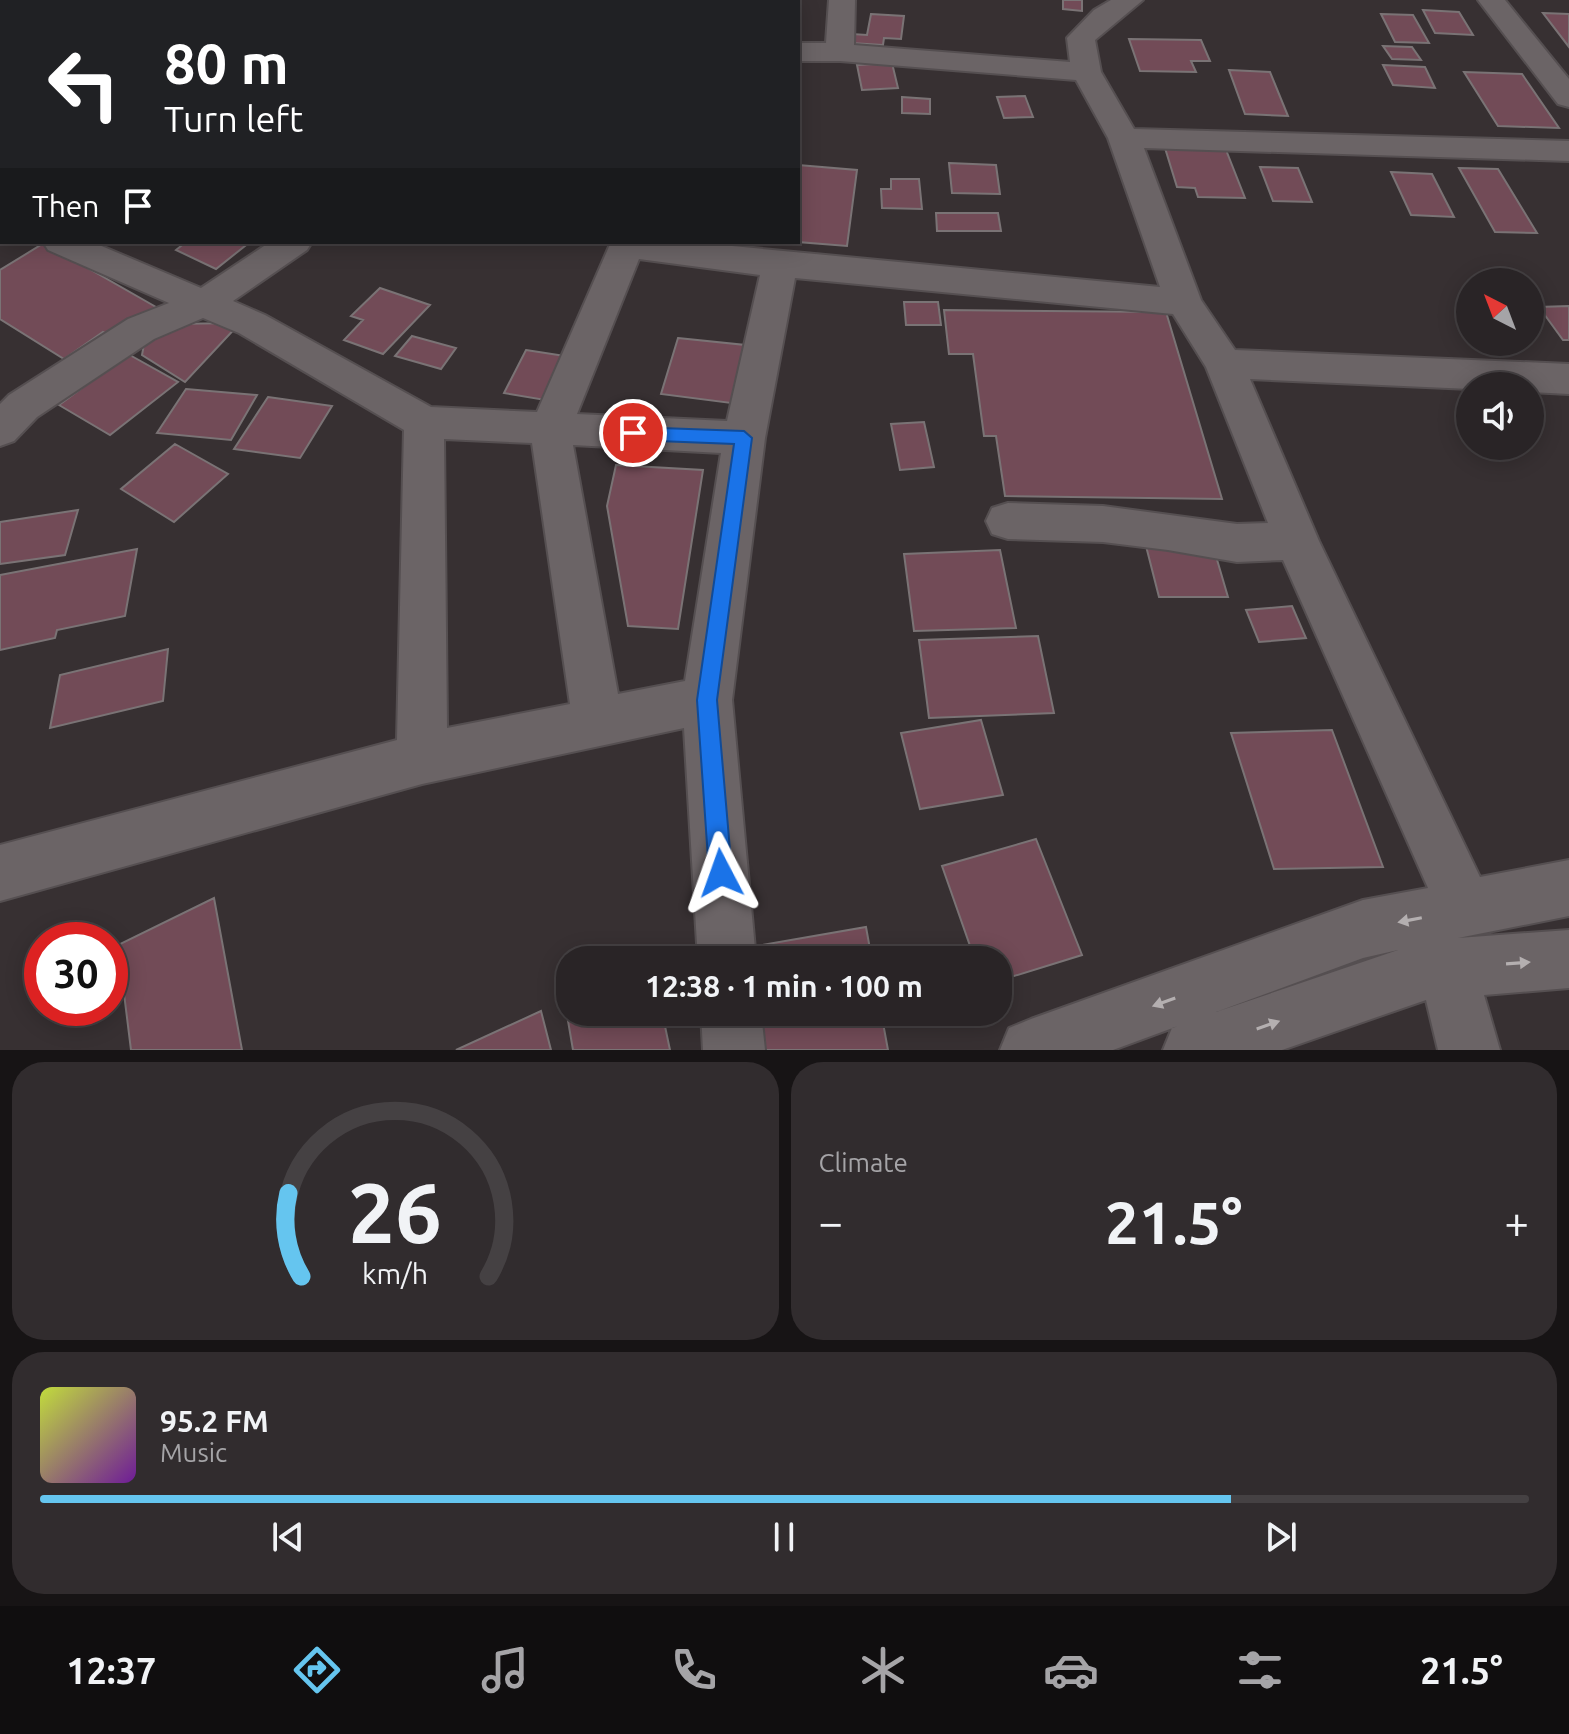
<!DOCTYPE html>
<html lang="en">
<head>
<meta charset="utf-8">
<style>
  :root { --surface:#292426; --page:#312c2e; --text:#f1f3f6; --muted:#a5a4a7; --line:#454143; --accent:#65c5ef }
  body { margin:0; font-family:Ubuntu,sans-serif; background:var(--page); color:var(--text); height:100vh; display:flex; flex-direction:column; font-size:30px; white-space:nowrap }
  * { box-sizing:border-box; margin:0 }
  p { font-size:26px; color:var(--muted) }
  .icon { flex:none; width:44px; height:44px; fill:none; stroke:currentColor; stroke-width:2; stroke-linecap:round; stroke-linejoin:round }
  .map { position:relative; height:1050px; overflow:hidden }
  .panel { display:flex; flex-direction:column; gap:12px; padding:12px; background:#171415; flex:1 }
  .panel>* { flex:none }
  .top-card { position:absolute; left:0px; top:0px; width:800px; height:244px; box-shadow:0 4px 20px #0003,0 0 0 2px var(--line); background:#202124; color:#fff; overflow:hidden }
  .needle { width:52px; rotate:318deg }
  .fabs { position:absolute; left:1456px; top:268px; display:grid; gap:16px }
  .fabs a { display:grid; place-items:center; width:88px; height:88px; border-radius:50%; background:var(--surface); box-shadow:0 4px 20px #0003,0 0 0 2px var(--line); font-size:40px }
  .speed { position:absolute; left:24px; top:922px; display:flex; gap:16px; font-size:40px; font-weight:700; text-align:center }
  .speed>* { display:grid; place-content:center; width:104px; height:104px; border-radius:50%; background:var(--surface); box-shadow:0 4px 20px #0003,0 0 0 2px var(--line); line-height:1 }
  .speed .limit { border:12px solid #d22; background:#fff; color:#111 }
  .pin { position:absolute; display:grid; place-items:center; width:68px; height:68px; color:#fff; margin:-34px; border:4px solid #fff; border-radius:50%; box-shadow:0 2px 8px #0007 }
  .me { position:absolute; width:88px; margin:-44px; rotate:356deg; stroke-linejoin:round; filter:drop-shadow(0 0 6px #0008) }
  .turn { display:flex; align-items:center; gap:28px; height:168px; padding:0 32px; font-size:36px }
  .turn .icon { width:104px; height:104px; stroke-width:2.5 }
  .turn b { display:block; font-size:56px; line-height:68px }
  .then { display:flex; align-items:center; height:76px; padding:0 32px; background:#0003; gap:16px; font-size:30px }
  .big { font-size:60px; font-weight:700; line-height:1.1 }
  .panel .widget { flex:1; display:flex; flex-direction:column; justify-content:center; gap:12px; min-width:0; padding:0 28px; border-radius:32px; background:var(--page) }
  .panel .dial { align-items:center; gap:0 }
  .dial svg { height:208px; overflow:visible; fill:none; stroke:var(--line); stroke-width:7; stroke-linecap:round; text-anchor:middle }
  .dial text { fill:var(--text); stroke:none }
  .song { display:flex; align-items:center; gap:24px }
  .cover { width:96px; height:96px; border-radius:12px; background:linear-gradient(135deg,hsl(70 70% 55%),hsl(280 70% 35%)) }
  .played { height:8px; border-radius:4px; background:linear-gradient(90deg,var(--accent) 80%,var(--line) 80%) }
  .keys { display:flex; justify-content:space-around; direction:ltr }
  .heat { display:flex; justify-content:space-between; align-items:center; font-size:44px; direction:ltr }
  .panel .tiles { flex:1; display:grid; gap:12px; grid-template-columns:1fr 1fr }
  .widget:last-child { grid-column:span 2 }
  .trip { position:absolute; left:556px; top:946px; width:456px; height:80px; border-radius:32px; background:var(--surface); box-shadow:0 4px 20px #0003,0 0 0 2px var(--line); font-weight:700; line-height:80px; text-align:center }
  .dock { display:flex; height:128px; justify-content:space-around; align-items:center; background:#100e0f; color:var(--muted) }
  .dock .icon { width:56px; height:56px }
  .dock .on { color:var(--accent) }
  .dock b { font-size:36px; color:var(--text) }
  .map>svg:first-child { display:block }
</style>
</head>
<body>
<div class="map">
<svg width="1569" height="1050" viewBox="0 0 1569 1050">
  <rect width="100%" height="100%" fill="#373032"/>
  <path fill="#724b57" stroke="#7a7375" stroke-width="2" d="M1063,0h19v11l-19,-2z
    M1423,10l36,2 14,23 -38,-2z
    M1543,13l26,1v33z
    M871,14l33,2 -3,23 -17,-1 -1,7 -32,-2 1,-9 15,1z
    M1381,14l32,1 16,28 -34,-1z
    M1129,39l72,1 9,21h-19l5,11 -56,-1z
    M1383,46l29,1 9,13 -29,-1z
    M892,63l6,25 -36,2 -5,-25z
    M1383,65l42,2 10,21 -42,-3z
    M1229,70l41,2 18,44 -43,-2z
    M1464,72l58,2 37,54 -61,-2z
    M1025,96l8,21 -29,1 -7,-21z
    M902,97l28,2v15l-28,-1z
    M1165,148l61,2 19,48 -47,-1 -3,-9 -18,-1z
    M949,163l47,2 4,29 -48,-1z
    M798,165l59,5 -10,76 -49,-4z
    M1260,167l38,1 14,34 -39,-1z
    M1459,168l39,1 39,64 -42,-1z
    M1391,172l41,2 22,43 -43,-2z
    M891,179h28l3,30 -40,-1 -1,-19h10z
    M936,213h62l3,18h-64z
    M186,242h64l-34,27 -40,-19z
    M44,243l112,64 -43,30 -10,-5 -39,27 -64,-40v-49z
    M380,288l50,17 -47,49 -39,-14 19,-20 -12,-4z
    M904,302h34l3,23h-35z
    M1569,306v34h-6l-24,-33z
    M944,310l222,2 56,187 -217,-3 -9,-60h-12l-11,-82h-24z
    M240,323l-55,59 -43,-27 2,-11 22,-20z
    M412,336l44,12 -15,21 -46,-13z
    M678,338l67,7 -14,58 -70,-9z
    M526,350l39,6 -20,44 -41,-7z
    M128,354l50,28 -68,53 -51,-30z
    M186,389l71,6 -26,45 -74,-7z
    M268,397l64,9 -32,52 -66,-9z
    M924,422l10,45 -34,3 -9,-46z
    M175,444l53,30 -54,48 -53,-33z
    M616,465l87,5 -25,159 -50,-3 -21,-120z
    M78,510l-13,45 -65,9v-42z
    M1146,546h67l15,51h-69z
    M137,549l-12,67 -68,14 -2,8 -55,12v-75z
    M1000,550l16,78 -102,3 -10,-77z
    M1292,606l14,32 -47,4 -13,-32z
    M1038,636l16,77 -125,5 -10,-78z
    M168,649l-5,52 -113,27 10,-53z
    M981,720l22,75 -83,14 -19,-76z
    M1332,730l51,137 -109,2 -43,-136z
    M1036,839l46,116 -84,26v-21h-23l-33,-94z
    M214,898l28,152h-111l-13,-105z
    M866,927l6,33h-120l-1,-13z
    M541,1011l10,39h-95z
    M576,1012h86l8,38h-97l-6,-35z
    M758,1012h123l7,38h-126z"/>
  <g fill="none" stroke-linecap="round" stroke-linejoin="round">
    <g stroke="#554f51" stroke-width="4">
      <path id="minor" d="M12,0h26v2h-26z
        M580,0h30l1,2h-30z
        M829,0h26l-1,45 216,17 -3,-24 27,-28 17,-10h32l-48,40 6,32 33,57 435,12v20l-425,-13 57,152 34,50 334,14v30l-39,-2v-6h-60v3l-220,-10 69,162 161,336 89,-17v56l-111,22 111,-8v58l-85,7 16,55h-62l-12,-50 -144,50h-119l9,-22 6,-2 -65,24h-113l9,-22 22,-9 332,-119 65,-12 -145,-328 -46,2 -69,-12 -65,-8 -95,-3 -16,-5 -6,-13 6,-13 16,-5 95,3 134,18 31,-1 -62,-156 -33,-53 -378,-36 -30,160 -33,262 24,260h-58l-14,-232 -262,56 -422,117v-56l397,-105 7,-310 -165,-97 -36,-15 -49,21 -117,78 -23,24 -14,5v-42l9,-9 119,-76 41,-16 -121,-53 -5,-8h49l109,46 69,-46h42l-5,8 -74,51 32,14 166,92 106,5 74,-170h79l470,45 -52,-149 -32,-58 -236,-19h-42v-18h28zM639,259l121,16 -33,146 -150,-7zM444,439l88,4 38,261 -123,24zM573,445l148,8 -36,228 -67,13zM1398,950l-182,62 147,-54z
        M1478,0h27l64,79v28l-11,-3z
        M0,206l2,1v22l-2,-1z
        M701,1012h60l4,38h-62z"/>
    </g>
    <use href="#minor" fill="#6b6466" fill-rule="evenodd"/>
  </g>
  <defs><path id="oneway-solid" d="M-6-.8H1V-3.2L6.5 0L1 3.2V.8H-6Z" transform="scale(2)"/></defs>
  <g fill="#b4afb0">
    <use href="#oneway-solid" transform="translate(1410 920) rotate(169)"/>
    <use href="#oneway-solid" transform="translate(1518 963) rotate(-4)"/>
    <use href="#oneway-solid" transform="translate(1164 1002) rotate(160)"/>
    <use href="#oneway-solid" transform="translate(1268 1025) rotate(-19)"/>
  </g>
  <path fill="#1a73e8" stroke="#114b97" stroke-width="2" d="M633,427l111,4 8,7 -35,262 15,173 -3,8 -8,4 -8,-4 -4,-8 -12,-173 37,-256 -101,-4 -9,-7z"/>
</svg>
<div class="fabs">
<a><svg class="needle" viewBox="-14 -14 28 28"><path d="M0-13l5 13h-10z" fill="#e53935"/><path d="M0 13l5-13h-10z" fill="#a5a4a7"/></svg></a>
<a><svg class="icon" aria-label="sound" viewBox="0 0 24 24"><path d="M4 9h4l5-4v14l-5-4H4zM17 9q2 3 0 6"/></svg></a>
</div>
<div class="speed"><div class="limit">30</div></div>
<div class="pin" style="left:633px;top:433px;background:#d93025"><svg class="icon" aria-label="arrive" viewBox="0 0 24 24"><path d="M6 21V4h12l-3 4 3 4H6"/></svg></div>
<svg class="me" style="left:721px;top:873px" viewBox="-20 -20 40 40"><path d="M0-17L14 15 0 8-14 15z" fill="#1a73e8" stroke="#fff" stroke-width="4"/></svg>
<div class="trip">12:38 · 1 min · 100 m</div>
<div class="top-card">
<div class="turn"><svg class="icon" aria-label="left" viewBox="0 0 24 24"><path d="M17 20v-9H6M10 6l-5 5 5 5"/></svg><div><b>80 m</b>Turn left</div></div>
<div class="then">Then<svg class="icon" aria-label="arrive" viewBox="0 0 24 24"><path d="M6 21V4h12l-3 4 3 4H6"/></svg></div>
</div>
</div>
<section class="panel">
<div class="tiles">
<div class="widget dial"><svg viewBox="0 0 100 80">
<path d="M14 69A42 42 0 1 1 86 69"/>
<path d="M14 69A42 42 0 0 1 9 37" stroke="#65c5ef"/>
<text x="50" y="56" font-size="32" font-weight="700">26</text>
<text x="50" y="72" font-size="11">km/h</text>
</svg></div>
<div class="widget"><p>Climate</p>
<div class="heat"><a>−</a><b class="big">21.5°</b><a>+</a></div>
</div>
<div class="widget">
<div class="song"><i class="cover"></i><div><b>95.2 FM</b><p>Music</p></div></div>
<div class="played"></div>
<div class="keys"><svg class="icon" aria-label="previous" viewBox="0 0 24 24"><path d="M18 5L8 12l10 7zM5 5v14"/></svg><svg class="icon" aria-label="pause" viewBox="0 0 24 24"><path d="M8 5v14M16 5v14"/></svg><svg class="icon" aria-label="next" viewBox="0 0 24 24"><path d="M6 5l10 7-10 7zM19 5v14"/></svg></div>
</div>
</div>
</section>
<nav class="dock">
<b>12:37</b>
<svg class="icon on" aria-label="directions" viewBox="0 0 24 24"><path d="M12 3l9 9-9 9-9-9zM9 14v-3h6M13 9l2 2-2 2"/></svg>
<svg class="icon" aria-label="music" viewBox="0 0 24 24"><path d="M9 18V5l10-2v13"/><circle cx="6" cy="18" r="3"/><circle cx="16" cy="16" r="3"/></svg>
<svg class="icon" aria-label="phone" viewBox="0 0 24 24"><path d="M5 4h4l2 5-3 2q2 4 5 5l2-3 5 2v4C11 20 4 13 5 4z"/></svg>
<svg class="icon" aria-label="climate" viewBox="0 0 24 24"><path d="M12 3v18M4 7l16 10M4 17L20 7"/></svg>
<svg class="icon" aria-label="car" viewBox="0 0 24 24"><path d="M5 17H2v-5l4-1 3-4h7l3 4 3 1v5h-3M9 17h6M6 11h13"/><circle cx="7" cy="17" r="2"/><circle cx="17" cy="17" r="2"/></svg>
<svg class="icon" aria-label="filters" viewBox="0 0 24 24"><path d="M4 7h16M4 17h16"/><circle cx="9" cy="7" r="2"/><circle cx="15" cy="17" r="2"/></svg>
<b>21.5°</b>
</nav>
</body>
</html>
